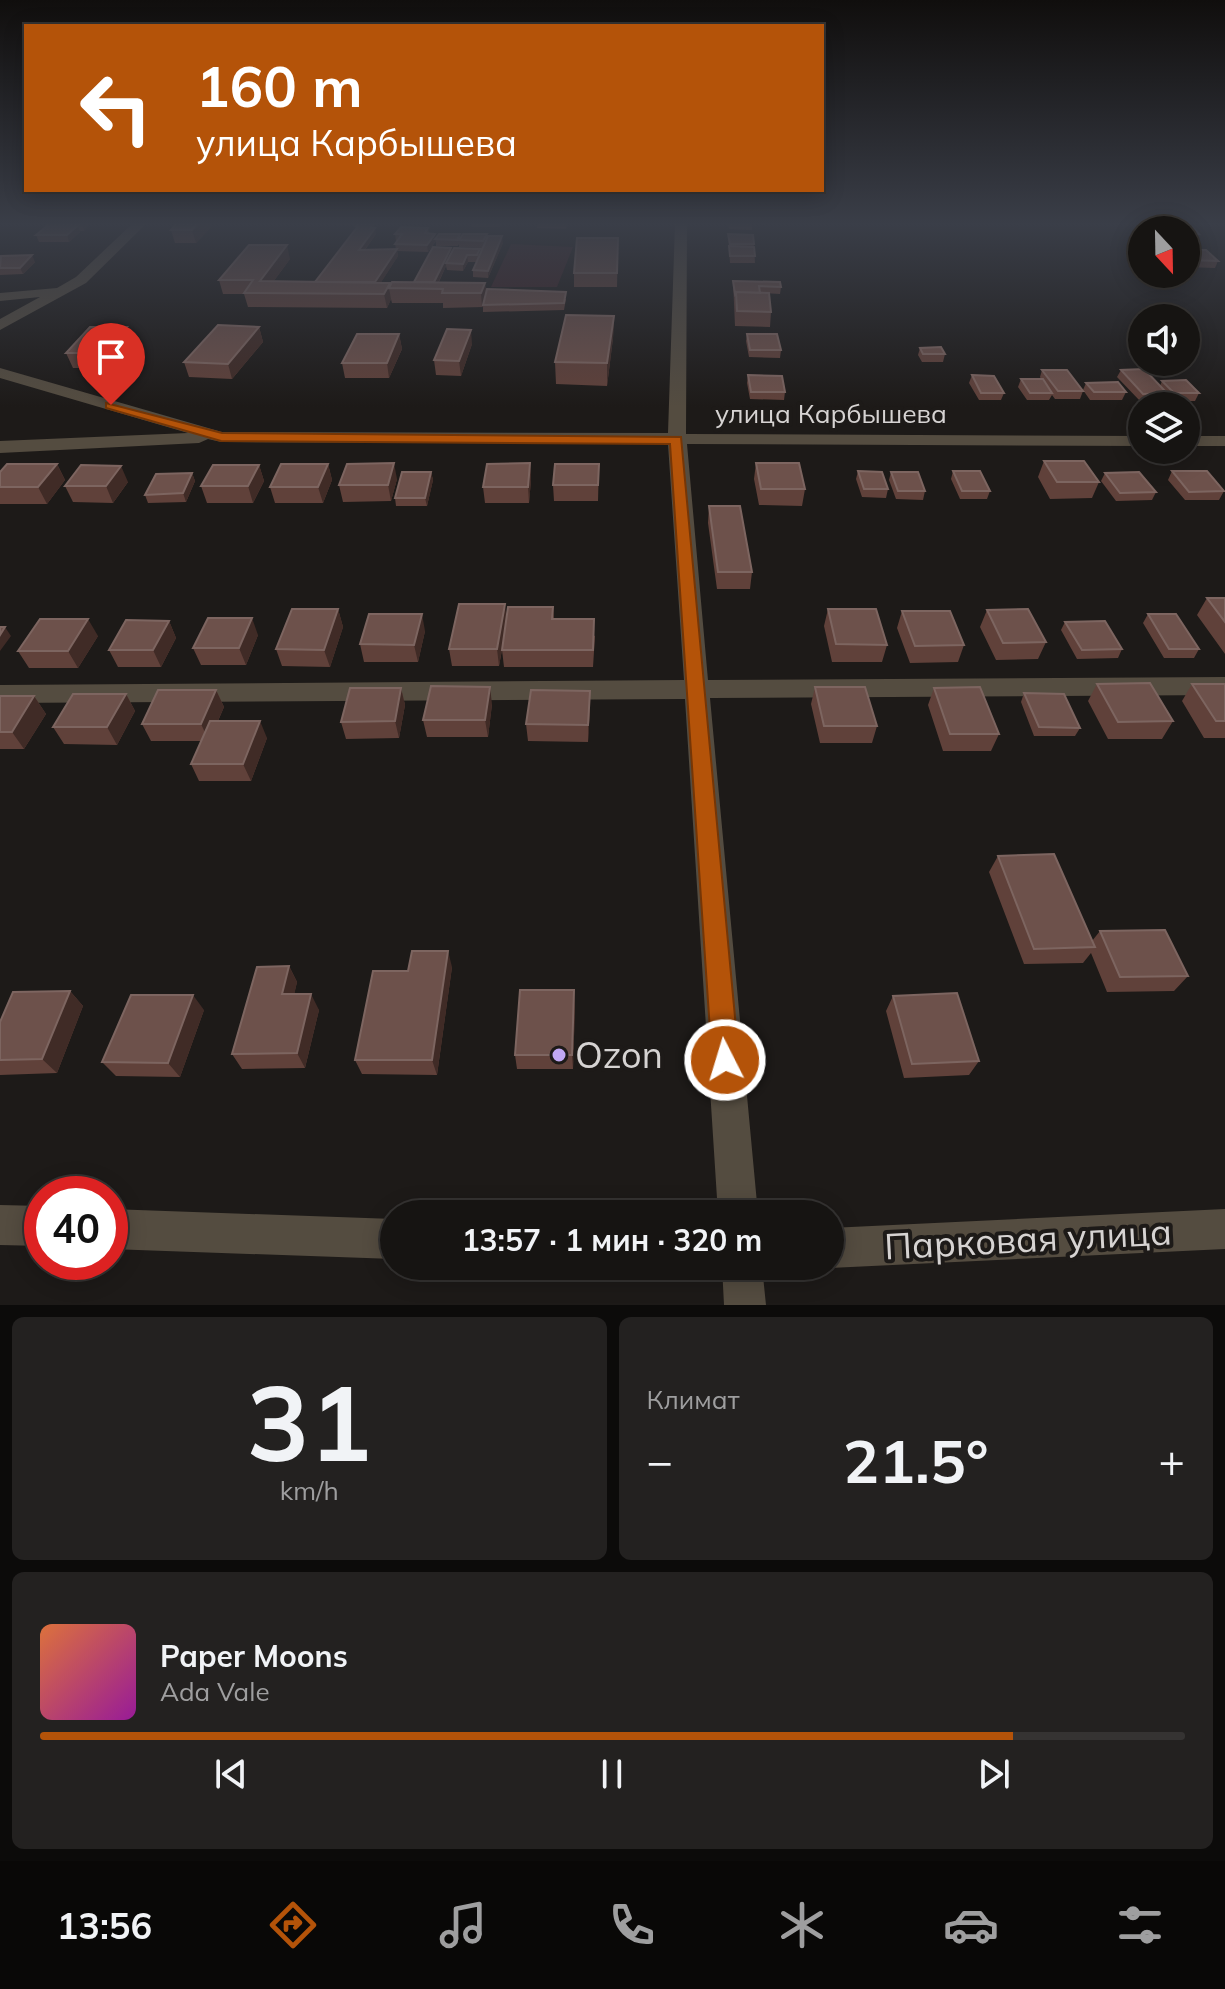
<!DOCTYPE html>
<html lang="ru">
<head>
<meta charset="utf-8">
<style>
  :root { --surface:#161412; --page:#232120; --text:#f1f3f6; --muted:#9e9e9f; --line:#353332; --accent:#b45309 }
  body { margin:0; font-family:Mulish,sans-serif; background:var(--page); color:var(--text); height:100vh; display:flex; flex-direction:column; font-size:30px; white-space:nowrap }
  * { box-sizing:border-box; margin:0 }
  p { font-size:26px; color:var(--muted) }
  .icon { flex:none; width:44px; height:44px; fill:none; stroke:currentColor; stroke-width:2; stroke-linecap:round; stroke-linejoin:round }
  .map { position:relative; height:1305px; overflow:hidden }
  .sheet { display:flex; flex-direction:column; gap:12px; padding:12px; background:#0c0b0a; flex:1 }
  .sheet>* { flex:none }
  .hud { position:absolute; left:24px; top:24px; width:800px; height:168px; border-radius:0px; box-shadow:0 4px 20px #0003,0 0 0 2px var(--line); background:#b45309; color:#fff; overflow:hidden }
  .needle { width:52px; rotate:158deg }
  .controls { position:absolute; left:1128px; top:216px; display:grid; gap:16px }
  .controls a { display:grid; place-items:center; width:72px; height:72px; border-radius:50%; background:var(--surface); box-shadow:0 4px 20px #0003,0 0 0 2px var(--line); font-size:40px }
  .speed { position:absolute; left:24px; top:1176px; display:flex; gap:16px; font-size:40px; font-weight:700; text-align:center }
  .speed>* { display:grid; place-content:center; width:104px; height:104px; border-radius:50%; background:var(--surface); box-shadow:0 4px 20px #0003,0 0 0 2px var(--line); line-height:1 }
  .speed .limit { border:12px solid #d22; background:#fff; color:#111 }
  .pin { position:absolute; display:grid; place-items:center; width:68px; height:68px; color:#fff; margin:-82px -34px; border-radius:50% 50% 50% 0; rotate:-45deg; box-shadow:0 0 8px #0007 }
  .pin .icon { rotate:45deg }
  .me { position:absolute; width:88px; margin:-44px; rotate:355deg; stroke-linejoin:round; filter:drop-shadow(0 0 6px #0008) }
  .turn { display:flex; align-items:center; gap:28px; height:168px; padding:0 40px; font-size:36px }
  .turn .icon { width:104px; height:104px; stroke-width:2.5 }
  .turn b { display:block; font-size:56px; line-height:68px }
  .big { font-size:60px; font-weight:700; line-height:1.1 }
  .sheet .card { flex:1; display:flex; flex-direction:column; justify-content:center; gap:12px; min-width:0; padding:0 28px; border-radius:12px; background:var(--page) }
  .sheet .dial { align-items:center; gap:0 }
  .dial b { font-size:104px; line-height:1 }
  .song { display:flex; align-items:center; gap:24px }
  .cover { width:96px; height:96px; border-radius:12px; background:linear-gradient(135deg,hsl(20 70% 55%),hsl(300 70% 35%)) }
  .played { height:8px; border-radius:4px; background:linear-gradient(90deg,var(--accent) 85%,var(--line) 85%) }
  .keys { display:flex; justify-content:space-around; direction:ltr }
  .heat { display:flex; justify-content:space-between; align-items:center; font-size:44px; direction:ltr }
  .sheet .tiles { flex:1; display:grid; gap:12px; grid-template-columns:1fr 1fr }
  .card:last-child { grid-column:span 2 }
  .trip { position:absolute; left:380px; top:1200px; width:464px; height:80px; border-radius:40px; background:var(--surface); box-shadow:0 4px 20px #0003,0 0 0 2px var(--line); font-weight:700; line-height:80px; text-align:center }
  .tabs { display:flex; height:128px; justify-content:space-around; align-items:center; background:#090807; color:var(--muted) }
  .tabs .icon { width:56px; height:56px }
  .tabs .selected { color:var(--accent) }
  .tabs b { font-size:36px; color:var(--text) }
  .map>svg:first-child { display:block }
</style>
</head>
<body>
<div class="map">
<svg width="1225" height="1305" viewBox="0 0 1225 1305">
  <rect width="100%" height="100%" fill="#1d1a18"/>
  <path fill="#3c2125" d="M511,244l62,3 -16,40h-66z"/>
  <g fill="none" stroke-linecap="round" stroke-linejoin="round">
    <path fill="#544c40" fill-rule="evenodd" d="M132,224h14l-60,59 -86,47v-11l40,-22 -40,4v-8l57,-5 19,-11z
      M675,224h12l-1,210 456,2v10l-455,-2 21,236 517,-3v18l-515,3 48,516h-40l-33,-515 -685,4v-18l684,-5 -16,-236 -447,-2 -13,-3 -9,4 -199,10v-12l188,-8 -188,-55v-10l222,64 446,1z
      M1186,436h39v10h-39z
      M0,1205l42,1v40l-42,-1z
      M110,1209l284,10v40l-284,-10z
      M1225,1209v40l-395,19 -5,-2h5v-38z
      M722,1266h40l4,39h-42z"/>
  </g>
  <path fill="#60413a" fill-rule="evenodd" d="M45,224h45l-6,7h-4v1l-11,10h-30l-3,-7 10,-8z
    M176,224h36v2l-16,17h-21l-4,-13z
    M315,224h60l-1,4 2,6 -11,16 31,-1 -1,-5 3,-3h-2l-1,-7 33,-6 1,5 7,6 24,-5v3l27,-3v4l16,5 -15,35 -15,-1v-7l4,-8h-9l-5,9 -16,-1 -1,-4 -7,16 46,1 1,11 80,5 -2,11 -81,2v-5l-40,1v-5h-51l-1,-4 -4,9 -139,-1 -4,-13h-21l-4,-14 71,-21 -17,23h42l41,-53v-4zM436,241v5h22l1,-2v3l24,1 -3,6 -28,-1 -1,-5 -37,34 -24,4 -9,-4 17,-26 -1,-5 31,1z
    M471,224h29v3h-28z
    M537,224h30l-1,5 -29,-1z
    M728,224h24v6l-23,-1z
    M1151,224h38l10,10 -6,13h-7v-17h-38z
    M728,234l26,10 1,19h-25z
    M618,238l-1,49h-43v-14z
    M1186,250l32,11 -3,7 -29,-1z
    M0,257l35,5 -12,12 -23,1z
    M733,281l48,6 -1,7 -17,-1 8,19 -1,15 -35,-1z
    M614,316l-1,22 -6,48 -51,-2 -1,-22z
    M90,327l43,15 -17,20h-23l-5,6h-15l-7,-15z
    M259,327l4,15 -31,37 -43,-2 -5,-15z
    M399,334l3,15 -13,29h-44l-3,-15z
    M747,334l34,16 -1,8 -31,-1 -3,-16z
    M472,344l-11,32 -25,-1 -2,-15z
    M920,348l25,6 -2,8h-21l-4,-7z
    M1042,370l41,21 -3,8h-25l-3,-4 -3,5h-22l-9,-13 3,-8h20l-1,-2z
    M1121,370l39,16 2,-5 37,12 -4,8h-24l-5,-5 -2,5h-24l-23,-24z
    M748,375l37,17 -1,8 -34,-1 -3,-16z
    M972,375l32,18 -3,7h-22l-10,-17z
    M1086,383l40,9 -4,8h-32l-7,-10z
    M1044,461l55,21 -7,16 -42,1 -12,-22z
    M530,463l1,17 -2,23h-44l-2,-16z
    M756,463l49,26 -3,17 -43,-1 -5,-26z
    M57,464l8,16 -18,24h-47v-32z
    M328,464l4,16 -9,23h-48l-5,-16z
    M599,464l-1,37h-44l-1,-16z
    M259,465l5,16 -11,22h-46l-6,-17z
    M858,471l30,18 -2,9 -24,-1 -6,-18z
    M953,471l37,20 -3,8h-27l-9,-20z
    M1172,471l52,20 -5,9h-34l-17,-20z
    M431,472l2,8 -6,26h-31l-1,-8z
    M891,472l34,19 -2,9 -27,-1 -7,-19z
    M192,473l3,8 -9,21 -38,1 -3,-8z
    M1105,473l51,19 -4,8 -36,1 -15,-20z
    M397,479l-6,22 -48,1 -4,-17z
    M128,482l-15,21 -40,-1 -8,-16z
    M709,506l43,66 -2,17h-33l-9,-66z
    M1207,598h18v56l-28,-39z
    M553,607l1,12 41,17 -2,31h-89l-2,-17 -3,16h-47l-3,-17 57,-31z
    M338,609l5,18 -13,40 -48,-1 -6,-17z
    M828,609l59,36 -5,17h-50l-8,-36z
    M987,610l59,32 -8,17 -42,1 -16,-33z
    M902,611l62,34 -6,17 -48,1 -13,-35z
    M1148,614l51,35 -5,9h-30l-21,-35z
    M169,621l7,17 -15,29h-43l-9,-17z
    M1065,622l57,27 -4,9 -41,1 -16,-29z
    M425,631l-7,31h-54l-4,-18z
    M258,635l-12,30h-45l-8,-17z
    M98,636l-20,32h-49l-11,-17z
    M1097,684l76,37 -11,18h-54l-20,-38z
    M1192,684h33v54h-21l-22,-37z
    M815,687l62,39 -5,17h-52l-9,-39z
    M401,688l4,17 -6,33 -53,1 -5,-17z
    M934,688l65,46 -8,17h-48l-15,-46z
    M216,690l8,17 -6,14 49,17 -16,43h-52l-8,-17 10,-23h-50l-9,-17z
    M590,691v17l-2,34 -60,-1 -2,-17z
    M1024,693l56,35 -5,8h-41l-13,-34z
    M126,694l9,17 -18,34 -53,-1 -11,-17z
    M0,696h34l12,18 -22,35h-24z
    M492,704l-4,33h-61l-4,-17z
    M998,856l94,85 8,-10 88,45 -14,15 -67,1 -16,-39 -8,10 -59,1 -35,-92z
    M289,966l8,16 -3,12 25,16 -14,58 -63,1 -10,-15z
    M452,967l-15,108 -75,-1 -7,-14 53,-89z
    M70,991l13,15 -26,67 -57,2v-53z
    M893,996l86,65 -10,14 -65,3 -18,-67z
    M575,1005l-2,64h-56l-2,-14z
    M204,1010l-24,67 -64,-1 -14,-14z"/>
  <path fill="#402b26" d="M82,224h8l-6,7z
    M197,224h15v2l-16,17 -4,-13z
    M372,224h1v7l2,-3 1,6 -16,22 -1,-6z
    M78,225l2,7 -11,10 -2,-7z
    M435,234l1,6 -8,12 -1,-7z
    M502,236l1,7 -15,35v-7z
    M287,245l3,14 -25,34 -5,-12z
    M451,248l1,6 -6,9v3l-11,23h-3z
    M397,249l1,7 -25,39 -2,-7z
    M32,255l3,7 -12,12 -3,-6z
    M467,255l1,7 -5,9v-7z
    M390,283l1,5h-2l2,11 -4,9 -3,-14z
    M485,283l1,13 -4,12 -1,-15z
    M614,316l-1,22 -6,48v-23z
    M127,327l6,15 -17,20 -6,-15z
    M259,327l4,15 -31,37 -4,-15z
    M471,330l1,14 -11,32 -2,-15z
    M399,334l3,15 -13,29 -2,-15z
    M87,347l6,15 -5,6 -6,-15z
    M394,463l3,16 -6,22 -3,-16z
    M530,463l1,17 -2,23 -1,-16z
    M57,464l8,16 -18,24 -9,-17z
    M328,464l4,16 -9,23 -5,-16z
    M259,465l5,16 -11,22 -5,-17z
    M121,466l7,16 -15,21 -7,-17z
    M431,472l2,8 -6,26 -2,-8z
    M192,473l3,8 -9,21 -3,-9z
    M505,604l2,17 -8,45 -2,-17z
    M338,609l5,18 -13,40 -6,-17z
    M422,614l3,17 -7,31 -4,-17z
    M252,618l6,17 -12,30 -7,-17z
    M88,619l10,17 -20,32 -10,-17z
    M169,621l7,17 -15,29 -8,-17z
    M5,627l6,9 -11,15v-16z
    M490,687l2,17 -4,33 -3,-17z
    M401,688l4,17 -6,33 -4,-17z
    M216,690l8,17 -15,34 -8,-17z
    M590,691v17l-2,34v-17z
    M126,694l9,17 -18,34 -10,-18z
    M34,696l12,18 -22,35 -12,-17z
    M260,721l7,17 -16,43 -8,-17z
    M448,951l4,16 -15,108 -5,-15z
    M289,966l8,16 -6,27 -9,-15z
    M574,990l1,15 -2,64 -1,-14z
    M70,991l13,15 -26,67 -15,-14z
    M311,994l8,16 -14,58 -8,-15z
    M193,995l11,15 -24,67 -12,-14z"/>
  <path fill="#6d514b" stroke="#7d6560" stroke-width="2" d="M176,224h21l-5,6h-21z
    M357,224h15l-1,4h4l-16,22 38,-1 -22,33h-60l43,-56h-2z
    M1152,224h37l10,10 -13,-1v-3h-29z
    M78,225l-11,10h-31l11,-9z
    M401,227l27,1 -3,5 10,1 -8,11 -32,-1 7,-10h-7z
    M439,234h21l-3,6 -22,-1z
    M463,234h24l-4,7 -24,-1z
    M728,234l25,1 1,9h-24z
    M488,236h14l-14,35 -15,-1z
    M577,238h41l-1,35h-43z
    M249,245h38l-27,36 130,2 -6,11 -140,-1 9,-13h-34z
    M729,246l25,1 1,9h-25z
    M433,247l18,1 -17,34h-20z
    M454,248l26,1 -3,6h-10l-4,9 -17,-1z
    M1186,250h20l12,11 -32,-1v-4h3l-3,-3z
    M32,255l-12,13h-20l1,-12z
    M733,281l47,1 1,5 -22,-1 1,7 -24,-1 -1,2z
    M392,282l93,1 -4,10h-39l1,-4 -54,-1z
    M487,289l79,3 -2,11 -81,2z
    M736,292l33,1 2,19 -34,-1z
    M566,315l48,1 -7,47 -52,-1z
    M218,325l41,2 -31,37 -44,-2z
    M90,327h37l-17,20h-23l-5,6h-16z
    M447,329l24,1 -12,31 -25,-1z
    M357,334h42l-12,29h-45z
    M747,334h30l4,16h-31z
    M941,347l4,7h-22l-3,-6z
    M1144,369l23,24 -24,1 -22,-24z
    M1042,370h25l16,21h-25z
    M748,375l34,1 3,16h-34z
    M972,375l22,1 10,17h-23z
    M1021,379h22l9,14h-22z
    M1186,380l13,13h-25l-12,-12z
    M1118,382l8,10h-32l-8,-9z
    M1044,461h40l15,21h-42z
    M394,463l-6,22h-49l8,-21z
    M530,463l-2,24h-45l4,-23z
    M756,463h43l6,26h-44z
    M7,464h50l-19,23h-38v-15z
    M281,464h47l-10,23h-48z
    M555,464h44l-1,21h-45z
    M81,465l40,1 -15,20h-41z
    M213,465h46l-11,21h-47z
    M858,471l24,1 6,17h-24z
    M953,471h27l10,20h-28z
    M1172,471h35l17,20 -35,1z
    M402,472h29l-6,26h-30z
    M891,472h27l7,19h-27z
    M1139,472l17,20 -36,1 -15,-20z
    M192,473l-9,20 -38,2 11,-21z
    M709,506h31l12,66h-34z
    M1207,598h18v24z
    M459,604h46l-8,45h-48z
    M508,607h45l-1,12h42l-1,31h-91z
    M292,609h46l-14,41 -48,-1z
    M828,609h48l11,36 -51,-1z
    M1028,609l18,33 -43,1 -16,-33z
    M902,611h48l14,34 -49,1z
    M369,614h53l-8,31 -54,-1z
    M1148,614h28l23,35h-30z
    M208,618h44l-13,30h-46z
    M40,619h48l-20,32h-50z
    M126,620l43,1 -16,29h-44z
    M1105,621l17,28 -40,1 -17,-28z
    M0,627h5l-5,8z
    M1150,683l23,38 -55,1 -21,-38z
    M1192,684h33v37h-9z
    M431,686l59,1 -5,33h-62z
    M815,687h50l12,39h-53z
    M980,687l19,47h-49l-16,-46z
    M350,688h51l-6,33 -54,1z
    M158,690h58l-15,34h-59z
    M531,690l59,1 -2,34 -62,-1z
    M1024,693l40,1 16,34 -41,-1z
    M73,694h53l-19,33h-54z
    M0,696h34l-22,36h-12z
    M210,721h50l-17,43h-52z
    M1054,854l41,93 -61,2 -36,-93z
    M1165,930l23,46 -68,1 -20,-46z
    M412,951h36l-16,109h-77l18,-89h35z
    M289,966l-7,28h29l-14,59 -65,1 25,-87z
    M520,990h54l-2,65h-57z
    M70,991l-28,68 -42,1v-38l13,-30z
    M957,993l22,68 -67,3 -19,-68z
    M131,995h62l-25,68 -66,-1z"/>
  <linearGradient id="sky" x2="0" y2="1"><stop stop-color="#100e0d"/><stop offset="0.55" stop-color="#3a3e48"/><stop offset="1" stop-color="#3a3e48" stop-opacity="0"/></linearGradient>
  <rect width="1225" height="407" fill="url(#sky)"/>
  <path fill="#b45309" stroke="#753606" stroke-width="2" d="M106,403l116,30 459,4 58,623 -4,10 -10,4 -9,-4 -4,-10 -42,-616 -449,-3 -115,-33z"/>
  <circle fill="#c1a8f3" stroke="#1d1a18" stroke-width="3" cx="559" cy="1055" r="8"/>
  <g text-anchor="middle" stroke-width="8" stroke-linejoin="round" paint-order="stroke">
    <g font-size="26" fill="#d6d3d2" stroke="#1d1a18">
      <text x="831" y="423">улица Карбышева</text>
    </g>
    <g font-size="36" fill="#d6d3d2" stroke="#1d1a18" text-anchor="start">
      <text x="575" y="1068">Ozon</text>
    </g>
    <g font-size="36" fill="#d6d3d2" stroke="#1d1a18">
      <text transform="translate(1028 1239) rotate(-3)" y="13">Парковая улица</text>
    </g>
  </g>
</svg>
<div class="controls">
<a><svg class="needle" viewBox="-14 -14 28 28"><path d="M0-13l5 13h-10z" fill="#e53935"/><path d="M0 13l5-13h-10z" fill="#9e9e9f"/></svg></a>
<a><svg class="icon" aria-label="sound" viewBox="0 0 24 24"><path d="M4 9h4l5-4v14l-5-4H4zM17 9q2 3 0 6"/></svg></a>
<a><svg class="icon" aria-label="layers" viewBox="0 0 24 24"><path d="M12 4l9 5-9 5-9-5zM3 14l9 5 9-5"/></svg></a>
</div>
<div class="speed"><div class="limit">40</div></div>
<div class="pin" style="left:111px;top:405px;background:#d93025"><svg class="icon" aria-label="arrive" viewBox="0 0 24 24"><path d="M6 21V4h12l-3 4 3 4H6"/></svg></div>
<svg class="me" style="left:725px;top:1060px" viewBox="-20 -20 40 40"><circle r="17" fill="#b45309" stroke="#fff" stroke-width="3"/><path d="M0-11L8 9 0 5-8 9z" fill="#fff"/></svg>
<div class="trip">13:57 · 1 мин · 320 m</div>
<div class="hud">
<div class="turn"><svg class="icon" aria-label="left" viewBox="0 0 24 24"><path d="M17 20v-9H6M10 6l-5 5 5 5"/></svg><div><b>160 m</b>улица Карбышева</div></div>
</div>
</div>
<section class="sheet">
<div class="tiles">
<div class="card dial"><b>31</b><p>km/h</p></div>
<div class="card"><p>Климат</p>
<div class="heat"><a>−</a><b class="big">21.5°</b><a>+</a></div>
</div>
<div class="card">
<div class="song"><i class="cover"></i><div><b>Paper Moons</b><p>Ada Vale</p></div></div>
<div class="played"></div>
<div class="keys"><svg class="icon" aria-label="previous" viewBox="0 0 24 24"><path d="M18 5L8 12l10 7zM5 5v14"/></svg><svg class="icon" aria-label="pause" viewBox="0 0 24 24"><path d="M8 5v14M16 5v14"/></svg><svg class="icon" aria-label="next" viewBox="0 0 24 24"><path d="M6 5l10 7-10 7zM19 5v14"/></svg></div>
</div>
</div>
</section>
<nav class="tabs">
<b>13:56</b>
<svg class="icon selected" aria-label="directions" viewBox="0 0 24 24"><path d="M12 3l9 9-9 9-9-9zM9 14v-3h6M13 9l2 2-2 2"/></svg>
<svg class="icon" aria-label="music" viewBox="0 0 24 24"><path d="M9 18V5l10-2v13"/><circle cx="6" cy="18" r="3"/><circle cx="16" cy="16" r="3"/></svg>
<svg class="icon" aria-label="phone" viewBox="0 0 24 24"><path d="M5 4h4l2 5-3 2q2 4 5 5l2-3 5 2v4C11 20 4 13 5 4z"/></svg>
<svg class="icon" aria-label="climate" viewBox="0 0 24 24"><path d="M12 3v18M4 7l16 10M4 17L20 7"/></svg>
<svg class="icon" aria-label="car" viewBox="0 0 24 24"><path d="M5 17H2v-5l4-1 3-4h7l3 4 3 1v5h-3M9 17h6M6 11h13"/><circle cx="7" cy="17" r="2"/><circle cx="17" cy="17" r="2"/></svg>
<svg class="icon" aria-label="filters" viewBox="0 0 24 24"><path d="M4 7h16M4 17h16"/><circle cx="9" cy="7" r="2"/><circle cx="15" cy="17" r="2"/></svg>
</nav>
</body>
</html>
